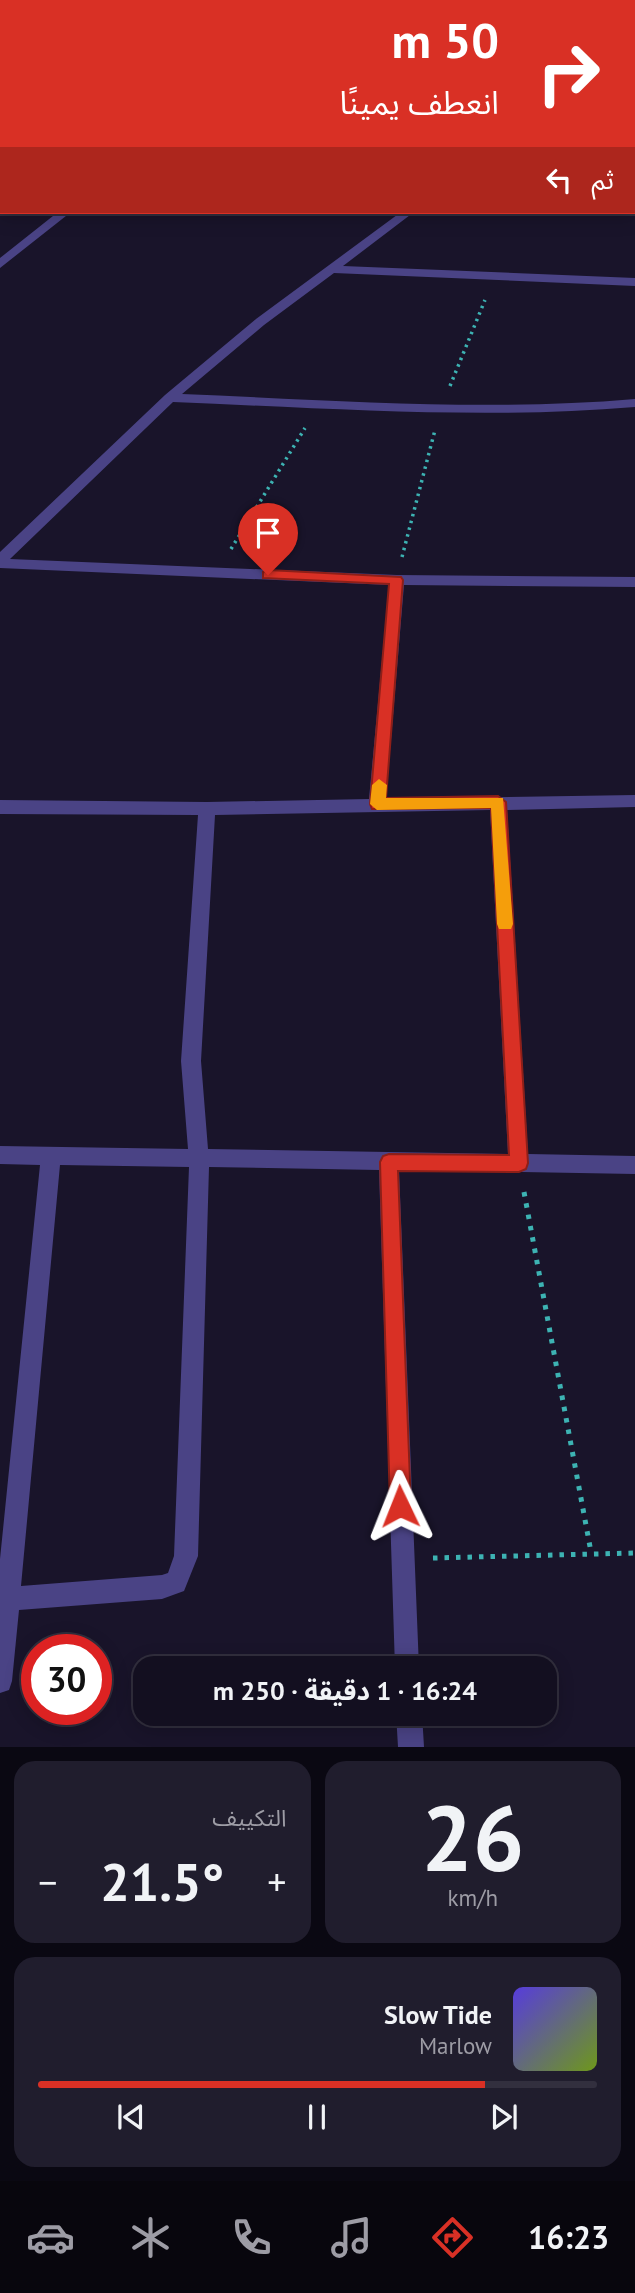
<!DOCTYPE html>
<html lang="ar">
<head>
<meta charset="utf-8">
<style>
  :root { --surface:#130f20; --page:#201d2d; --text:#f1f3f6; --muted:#9d9ca5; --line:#322f3e; --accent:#d93025 }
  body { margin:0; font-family:"PT Sans","Noto Sans Arabic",sans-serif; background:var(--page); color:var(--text); direction:rtl; height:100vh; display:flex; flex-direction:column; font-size:26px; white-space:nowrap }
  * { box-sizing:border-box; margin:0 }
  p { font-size:23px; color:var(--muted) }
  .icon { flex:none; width:38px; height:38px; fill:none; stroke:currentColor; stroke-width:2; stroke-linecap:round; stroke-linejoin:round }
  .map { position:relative; height:1747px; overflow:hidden; direction:ltr }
  .side { display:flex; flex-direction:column; gap:14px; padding:14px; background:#0a0812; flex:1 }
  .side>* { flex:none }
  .top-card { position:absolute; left:0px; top:0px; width:635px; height:214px; box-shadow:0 4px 18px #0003,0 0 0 2px var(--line); direction:rtl; background:#d93025; color:#fff; overflow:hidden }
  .speed { position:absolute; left:21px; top:1634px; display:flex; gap:14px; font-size:35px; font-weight:700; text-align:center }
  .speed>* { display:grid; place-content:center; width:91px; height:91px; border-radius:50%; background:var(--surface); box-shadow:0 4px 18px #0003,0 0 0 2px var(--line); line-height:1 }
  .speed .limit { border:10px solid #d22; background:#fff; color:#111 }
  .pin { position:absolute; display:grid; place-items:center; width:60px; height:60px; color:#fff; margin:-72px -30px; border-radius:50% 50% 50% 0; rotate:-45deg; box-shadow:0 0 7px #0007 }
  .pin .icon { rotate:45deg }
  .me { position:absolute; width:77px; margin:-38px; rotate:358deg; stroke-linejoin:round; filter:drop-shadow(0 0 5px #0008) }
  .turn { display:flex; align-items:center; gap:24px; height:147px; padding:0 21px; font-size:32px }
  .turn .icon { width:91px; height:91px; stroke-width:2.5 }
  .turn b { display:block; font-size:49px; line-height:60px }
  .then { display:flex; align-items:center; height:66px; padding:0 21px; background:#0003; gap:14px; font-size:26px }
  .big { font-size:52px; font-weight:700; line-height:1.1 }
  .side .tile { flex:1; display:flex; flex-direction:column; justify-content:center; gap:10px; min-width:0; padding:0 24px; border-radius:21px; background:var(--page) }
  .side .dial { align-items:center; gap:0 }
  .dial b { font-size:91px; line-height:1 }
  .song { display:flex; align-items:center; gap:21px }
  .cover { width:84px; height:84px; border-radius:10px; background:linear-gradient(135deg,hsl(250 70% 55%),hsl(80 70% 35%)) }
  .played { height:7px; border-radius:4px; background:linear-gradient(90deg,var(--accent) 80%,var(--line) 80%) }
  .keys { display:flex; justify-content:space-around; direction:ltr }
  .heat { display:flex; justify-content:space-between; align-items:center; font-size:38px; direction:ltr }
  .side .tiles { flex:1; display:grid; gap:14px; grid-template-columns:1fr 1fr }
  .tile:last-child { grid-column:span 2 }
  .trip { position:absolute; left:133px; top:1656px; width:424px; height:70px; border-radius:21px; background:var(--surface); box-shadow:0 4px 18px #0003,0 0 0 2px var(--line); font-weight:700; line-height:70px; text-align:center; direction:rtl }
  .dock { display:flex; height:112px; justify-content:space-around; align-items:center; background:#08060d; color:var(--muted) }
  .dock .icon { width:49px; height:49px }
  .dock .on { color:var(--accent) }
  .dock b { font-size:32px; color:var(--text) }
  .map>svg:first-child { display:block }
</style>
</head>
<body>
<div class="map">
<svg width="635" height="1747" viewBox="0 0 635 1747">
  <rect width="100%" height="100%" fill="#19142a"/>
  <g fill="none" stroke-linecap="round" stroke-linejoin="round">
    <path stroke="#3db3b3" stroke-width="2.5" stroke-dasharray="2 3.5" stroke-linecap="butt" d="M476,0l2,2"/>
    <path stroke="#3db3b3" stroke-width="3.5" stroke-dasharray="2.5 4.5" stroke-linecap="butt" d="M450,386l35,-86
      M231,549l74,-121
      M402,557l33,-127"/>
    <path stroke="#3db3b3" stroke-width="5" stroke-dasharray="4.5 7" stroke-linecap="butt" d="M524,1192l67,360
      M433,1558l202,-5"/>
    <path fill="#4a4385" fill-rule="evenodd" d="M252,0h10l-11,2z
      M613,0h10l2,2h-11z
      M634,9h1v8h-1z
      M634,45h1v6h-1z
      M634,60h1v6h-1z
      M0,67h2v6h-2z
      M58,212h13l-71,56v-10z
      M401,212h13l-71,54 292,12v8l-301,-13 -70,52 -82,69c151,6 303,18 453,5v8c-153,13 -308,1 -462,-5l-163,157 387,16 238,2v10l-231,-2 -18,214 249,-4v12l-128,3 21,344 107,2v18l-236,-4 20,498h-24l-16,-498 -170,-3 -11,389 -14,35 -22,8 -143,11 -7,71 -3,9 -9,3v-134l40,-394 -40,-1v-18l188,3 -7,-88 17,-246 -198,-1v-14l207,2 162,-3 20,-214 -389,-17v-16l165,-157 91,-76zM490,810l18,344 -300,-5 -7,-88 14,-246zM60,1165l129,2 -15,389 -6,17 -6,2 -141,11z
      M396,1713h26l2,34h-26z"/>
  </g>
  <path fill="#d93025" stroke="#8d1f18" stroke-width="2" d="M268,570l133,7 2,3 -17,218 112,-2 8,6 22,361 -2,6 -7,3 -121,-1 13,335 -3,8 -8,3 -7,-3 -3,-8 -10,-344 3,-6 6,-2 120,1 -18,-347 -119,1 -2,-5 19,-220 -126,-6v-6z"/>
  <path fill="#f59e0b" d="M379,779l8,6 -1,13h117l10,126 -2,5h-12l-2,-5 -6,-116 -114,2 -7,-6 2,-19z"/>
</svg>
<div class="speed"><div class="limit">30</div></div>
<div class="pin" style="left:268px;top:575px;background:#d93025"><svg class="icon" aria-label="arrive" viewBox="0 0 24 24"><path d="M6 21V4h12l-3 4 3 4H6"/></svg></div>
<svg class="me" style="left:400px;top:1506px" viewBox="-20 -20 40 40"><path d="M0-17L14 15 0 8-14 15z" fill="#d93025" stroke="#fff" stroke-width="4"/></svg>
<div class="trip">16:24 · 1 دقيقة · 250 m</div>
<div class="top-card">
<div class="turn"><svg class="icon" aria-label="right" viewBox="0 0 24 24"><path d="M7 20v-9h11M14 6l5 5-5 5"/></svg><div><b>50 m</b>انعطف يمينًا</div></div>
<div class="then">ثم<svg class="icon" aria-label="left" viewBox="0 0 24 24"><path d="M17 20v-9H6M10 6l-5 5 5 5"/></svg></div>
</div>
</div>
<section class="side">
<div class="tiles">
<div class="tile dial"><b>26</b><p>km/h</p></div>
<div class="tile"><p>التكييف</p>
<div class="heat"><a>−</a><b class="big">21.5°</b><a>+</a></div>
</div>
<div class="tile">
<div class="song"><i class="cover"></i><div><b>Slow Tide</b><p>Marlow</p></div></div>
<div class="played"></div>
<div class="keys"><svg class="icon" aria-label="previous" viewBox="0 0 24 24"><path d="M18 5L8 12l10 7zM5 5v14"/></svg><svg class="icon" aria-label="pause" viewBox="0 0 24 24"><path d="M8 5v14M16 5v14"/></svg><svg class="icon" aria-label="next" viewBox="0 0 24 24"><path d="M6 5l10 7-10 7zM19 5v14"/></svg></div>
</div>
</div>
</section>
<nav class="dock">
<b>16:23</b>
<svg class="icon on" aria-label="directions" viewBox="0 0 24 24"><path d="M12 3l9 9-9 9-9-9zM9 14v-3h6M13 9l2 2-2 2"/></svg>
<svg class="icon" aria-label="music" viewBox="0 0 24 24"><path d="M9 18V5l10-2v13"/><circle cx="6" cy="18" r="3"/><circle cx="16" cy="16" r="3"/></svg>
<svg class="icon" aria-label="phone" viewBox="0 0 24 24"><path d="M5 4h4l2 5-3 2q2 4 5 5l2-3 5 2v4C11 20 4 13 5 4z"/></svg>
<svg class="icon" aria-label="climate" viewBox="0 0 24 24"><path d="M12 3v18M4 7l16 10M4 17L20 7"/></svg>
<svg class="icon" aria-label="car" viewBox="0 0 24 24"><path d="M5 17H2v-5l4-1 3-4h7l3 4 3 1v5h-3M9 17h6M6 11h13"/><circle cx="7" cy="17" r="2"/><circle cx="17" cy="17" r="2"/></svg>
</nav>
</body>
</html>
